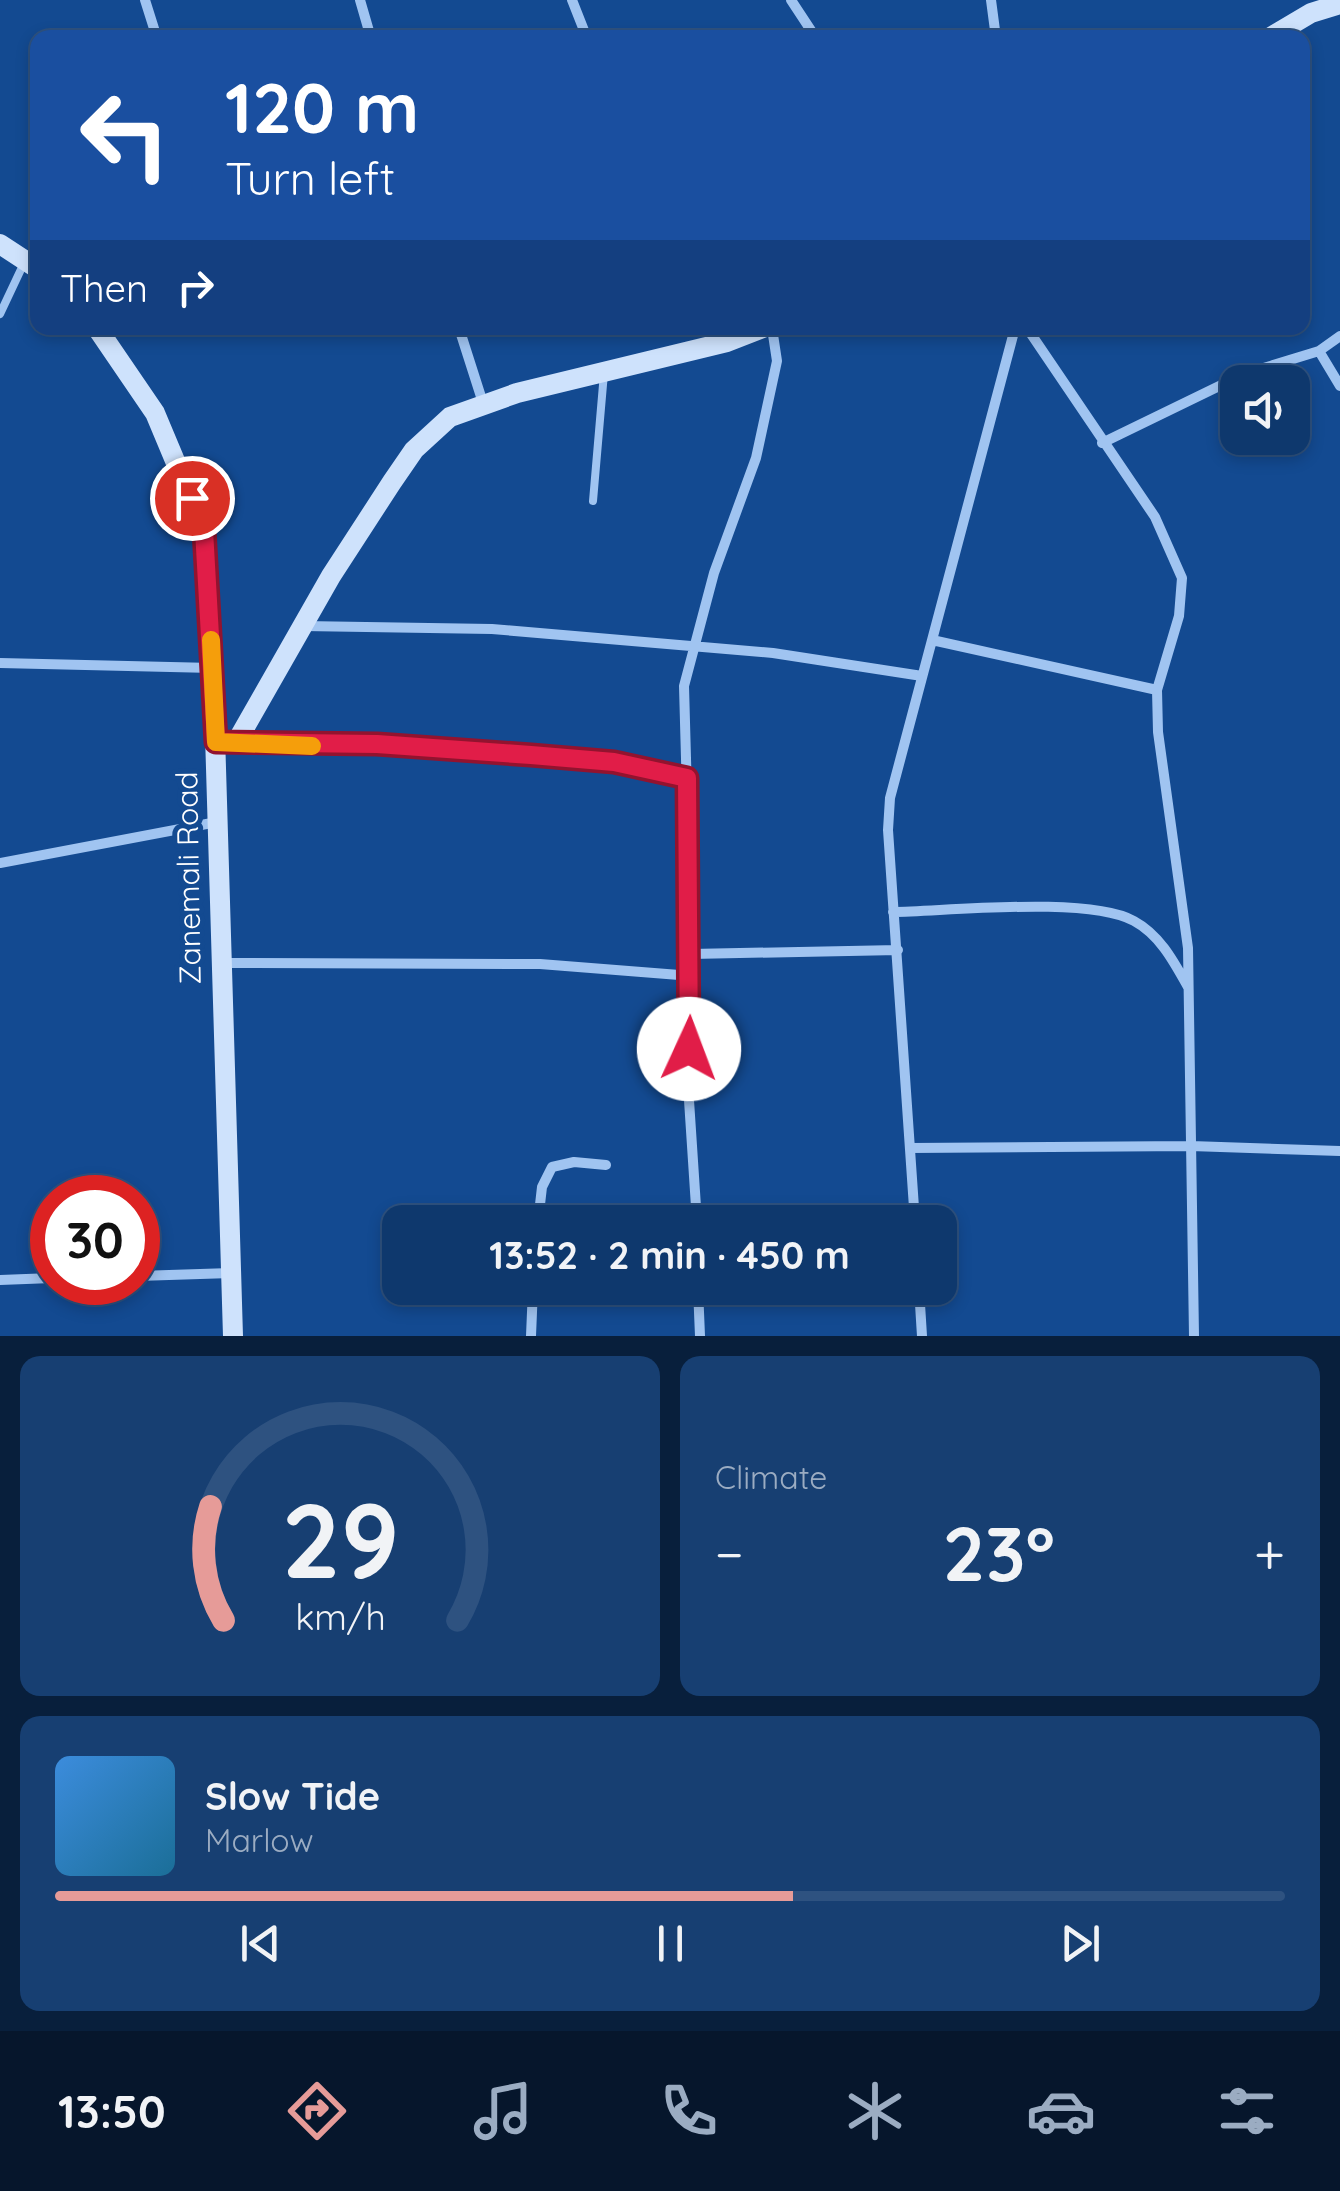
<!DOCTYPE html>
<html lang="en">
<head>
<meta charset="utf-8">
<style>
  :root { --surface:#0e386d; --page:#173f72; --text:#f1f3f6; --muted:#9bacc2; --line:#2e5280; --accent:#e69b98 }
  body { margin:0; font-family:Quicksand,sans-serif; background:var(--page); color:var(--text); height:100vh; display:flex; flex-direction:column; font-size:38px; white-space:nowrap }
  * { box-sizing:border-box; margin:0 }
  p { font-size:32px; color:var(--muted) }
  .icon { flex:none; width:55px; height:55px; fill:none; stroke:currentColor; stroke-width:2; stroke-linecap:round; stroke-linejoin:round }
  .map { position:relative; height:1336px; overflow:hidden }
  .panel { display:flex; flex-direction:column; gap:20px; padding:20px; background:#081f3c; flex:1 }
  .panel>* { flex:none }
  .top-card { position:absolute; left:30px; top:30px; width:1280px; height:305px; border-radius:20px; box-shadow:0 5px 15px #0003,0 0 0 2px var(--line); background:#1a4fa0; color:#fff; overflow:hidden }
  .controls { position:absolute; left:1220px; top:365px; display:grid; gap:20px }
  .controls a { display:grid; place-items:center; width:90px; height:90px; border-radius:20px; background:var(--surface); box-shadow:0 5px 15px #0003,0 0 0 2px var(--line); font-size:50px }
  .speed { position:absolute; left:30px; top:1175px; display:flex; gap:20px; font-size:50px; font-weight:700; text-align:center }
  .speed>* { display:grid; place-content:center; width:130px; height:130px; border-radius:50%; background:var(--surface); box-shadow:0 5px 15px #0003,0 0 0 2px var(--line); line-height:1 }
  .speed .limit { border:15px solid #d22; background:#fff; color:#111 }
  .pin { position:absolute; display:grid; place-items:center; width:85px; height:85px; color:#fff; margin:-42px; border:5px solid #fff; border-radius:50%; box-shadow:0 2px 10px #0007 }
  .me { position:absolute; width:110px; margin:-55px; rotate:2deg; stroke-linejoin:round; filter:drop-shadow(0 0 8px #0008) }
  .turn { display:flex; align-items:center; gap:35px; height:210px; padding:0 30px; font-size:45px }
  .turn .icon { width:130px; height:130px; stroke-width:2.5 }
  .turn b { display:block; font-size:70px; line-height:85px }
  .then { display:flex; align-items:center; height:95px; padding:0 30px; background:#0003; gap:20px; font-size:38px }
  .big { font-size:75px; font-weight:700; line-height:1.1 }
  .panel .card { flex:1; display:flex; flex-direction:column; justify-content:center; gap:15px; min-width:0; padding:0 35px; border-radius:20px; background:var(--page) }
  .panel .dial { align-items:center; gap:0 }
  .dial svg { height:260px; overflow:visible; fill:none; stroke:var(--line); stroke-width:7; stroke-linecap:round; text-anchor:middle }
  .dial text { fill:var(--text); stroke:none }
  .song { display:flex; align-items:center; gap:30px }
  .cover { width:120px; height:120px; border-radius:15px; background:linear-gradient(135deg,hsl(210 70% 55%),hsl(200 70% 35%)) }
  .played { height:10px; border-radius:5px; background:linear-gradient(90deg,var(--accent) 60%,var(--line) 60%) }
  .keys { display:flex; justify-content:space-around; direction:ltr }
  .heat { display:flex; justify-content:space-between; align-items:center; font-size:55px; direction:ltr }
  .panel .tiles { flex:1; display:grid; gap:20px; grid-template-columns:1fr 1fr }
  .card:last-child { grid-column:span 2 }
  .trip { position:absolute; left:382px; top:1205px; width:575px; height:100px; border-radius:20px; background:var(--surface); box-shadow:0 5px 15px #0003,0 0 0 2px var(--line); font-weight:700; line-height:100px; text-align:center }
  .tabs { display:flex; height:160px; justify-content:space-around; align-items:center; background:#06162c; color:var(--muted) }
  .tabs .icon { width:70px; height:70px }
  .tabs .on { color:var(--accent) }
  .tabs b { font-size:45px; color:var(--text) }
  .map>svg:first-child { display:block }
</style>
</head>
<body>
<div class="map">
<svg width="1340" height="1336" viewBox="0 0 1340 1336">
  <rect width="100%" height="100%" fill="#134a91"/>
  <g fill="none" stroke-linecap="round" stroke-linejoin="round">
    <path stroke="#a0c4f1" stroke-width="8" d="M0,314l24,-51
      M593,501l11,-128"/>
    <path stroke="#a0c4f1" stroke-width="10" d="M145,0l12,38
      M360,0l11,38
      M572,0l15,38
      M791,0l25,38
      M991,0l5,38
      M459,328l24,75
      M720,328l7,14
      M1027,328l128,189 27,61 -3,38 -22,74 1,42 30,216 6,388
      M1319,351l21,35
      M1102,443l142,-69 75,-23 21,-15
      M303,626l189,3 281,24 149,23
      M932,640l225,50
      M0,663l213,5
      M237,741c47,7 91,0 138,3 102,5 213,6 312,34
      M0,863l217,-41
      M893,912c57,-1 196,-16 241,9 26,14 40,41 54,66
      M691,954l207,-4
      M221,963l319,1 152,12
      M910,1148l281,-2 149,5
      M538,1222l4,-35 10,-20 22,-5 32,3
      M697,1222l-9,-137 4,-109 -8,-290 30,-113 42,-115 21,-97 -5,-33
      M915,1222l-27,-392 2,-32 125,-470
      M138,1276l93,-3
      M0,1280l52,-2
      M698,1288l2,48
      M919,1288l3,48
      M531,1336l2,-48"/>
    <path stroke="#cee2fc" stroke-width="20" d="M1269,38l42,-25 29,-9
      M0,244l38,25
      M97,328l58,85 49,117 9,138 20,668
      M215,742l22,-1 94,-165 61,-94 22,-32 36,-33 67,-24 210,-51 36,-14"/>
  </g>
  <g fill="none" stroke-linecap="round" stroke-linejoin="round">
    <g stroke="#92132f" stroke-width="25">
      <path id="route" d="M192,498l12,32 12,212 161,2 154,11 83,7 73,16 2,271"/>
    </g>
    <use href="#route" stroke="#e11d48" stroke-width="18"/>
    <path stroke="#f59e0b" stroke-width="18" d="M211,640l5,102 96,4"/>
  </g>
  <g text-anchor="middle" stroke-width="10" stroke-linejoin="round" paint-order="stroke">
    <g font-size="30" fill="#fff" stroke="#134a91">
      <text transform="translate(189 878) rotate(-91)" y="10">Zanemali Road</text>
    </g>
  </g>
</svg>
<div class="controls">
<a><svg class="icon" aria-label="sound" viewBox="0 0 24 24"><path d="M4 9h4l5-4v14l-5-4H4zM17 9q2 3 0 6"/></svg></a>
</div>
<div class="speed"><div class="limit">30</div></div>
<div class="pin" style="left:192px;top:498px;background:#d93025"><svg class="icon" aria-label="arrive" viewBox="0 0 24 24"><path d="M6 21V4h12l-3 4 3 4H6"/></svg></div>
<svg class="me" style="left:689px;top:1049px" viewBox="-20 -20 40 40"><circle r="19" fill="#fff"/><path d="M0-13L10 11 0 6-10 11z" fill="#e11d48"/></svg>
<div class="trip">13:52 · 2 min · 450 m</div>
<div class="top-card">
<div class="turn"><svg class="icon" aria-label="left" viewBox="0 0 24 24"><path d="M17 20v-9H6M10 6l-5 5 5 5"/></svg><div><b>120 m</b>Turn left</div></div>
<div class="then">Then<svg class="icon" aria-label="right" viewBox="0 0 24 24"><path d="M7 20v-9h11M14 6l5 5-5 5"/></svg></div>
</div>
</div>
<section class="panel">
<div class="tiles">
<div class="card dial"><svg viewBox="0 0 100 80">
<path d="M14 69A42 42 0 1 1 86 69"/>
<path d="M14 69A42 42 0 0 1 10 34" stroke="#e69b98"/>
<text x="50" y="56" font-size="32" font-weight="700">29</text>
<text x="50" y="72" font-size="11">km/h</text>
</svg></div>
<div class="card"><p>Climate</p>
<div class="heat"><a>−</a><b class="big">23°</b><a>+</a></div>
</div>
<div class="card">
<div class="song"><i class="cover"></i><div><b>Slow Tide</b><p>Marlow</p></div></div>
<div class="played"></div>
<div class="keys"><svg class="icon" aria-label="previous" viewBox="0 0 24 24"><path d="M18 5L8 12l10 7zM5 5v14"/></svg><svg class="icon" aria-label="pause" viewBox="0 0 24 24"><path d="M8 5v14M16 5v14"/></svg><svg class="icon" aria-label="next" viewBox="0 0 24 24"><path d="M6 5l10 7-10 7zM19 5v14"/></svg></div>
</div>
</div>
</section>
<nav class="tabs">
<b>13:50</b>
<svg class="icon on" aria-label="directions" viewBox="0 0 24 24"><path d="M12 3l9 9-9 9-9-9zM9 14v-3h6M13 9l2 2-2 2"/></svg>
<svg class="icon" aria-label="music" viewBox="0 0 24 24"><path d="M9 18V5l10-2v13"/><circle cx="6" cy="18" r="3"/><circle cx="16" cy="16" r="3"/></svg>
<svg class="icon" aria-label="phone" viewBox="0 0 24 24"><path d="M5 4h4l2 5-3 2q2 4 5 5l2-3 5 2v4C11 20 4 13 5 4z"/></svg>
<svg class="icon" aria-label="climate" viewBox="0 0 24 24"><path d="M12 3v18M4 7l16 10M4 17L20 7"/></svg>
<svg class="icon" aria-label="car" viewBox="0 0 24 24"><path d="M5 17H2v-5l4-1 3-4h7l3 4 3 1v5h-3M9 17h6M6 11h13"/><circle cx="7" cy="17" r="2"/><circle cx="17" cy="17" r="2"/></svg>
<svg class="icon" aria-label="filters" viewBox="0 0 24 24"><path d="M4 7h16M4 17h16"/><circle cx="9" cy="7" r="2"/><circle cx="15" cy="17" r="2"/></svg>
</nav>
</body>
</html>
